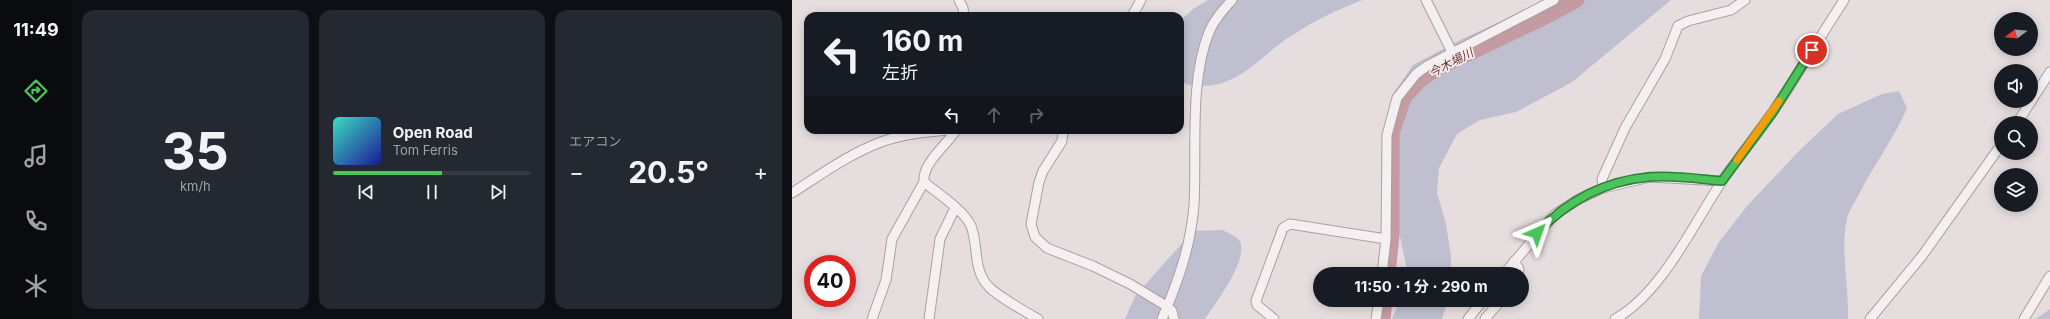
<!DOCTYPE html>
<html lang="ja">
<head>
<meta charset="utf-8">
<style>
  :root { --surface:#171b24; --page:#242831; --text:#f1f3f6; --muted:#9ea1a6; --line:#363941; --accent:#4ac35a }
  body { margin:0; font-family:Inter,"Noto Sans JP",sans-serif; background:var(--page); color:var(--text); height:100vh; display:flex; flex-direction:column; font-size:15px; white-space:nowrap }
  * { box-sizing:border-box; margin:0 }
  p { font-size:13px; color:var(--muted) }
  .icon { flex:none; width:22px; height:22px; fill:none; stroke:currentColor; stroke-width:2; stroke-linecap:round; stroke-linejoin:round }
  .map { position:relative; flex:1; overflow:hidden }
  .panel { display:flex; flex-direction:column; gap:10px; padding:10px; background:#0d0f14; width:720px }
  .panel>* { flex:none }
  .banner { position:absolute; left:12px; top:12px; width:380px; height:122px; border-radius:12px; box-shadow:0 2px 10px #0003; background:#171b24; color:var(--text); overflow:hidden }
  .needle { width:26px; rotate:254deg }
  .fabs { position:absolute; left:1202px; top:12px; display:grid; gap:8px }
  .fabs a { display:grid; place-items:center; width:44px; height:44px; border-radius:50%; background:var(--surface); box-shadow:0 2px 10px #0003; font-size:20px }
  .speed { position:absolute; left:12px; top:255px; display:flex; gap:8px; font-size:20px; font-weight:700; text-align:center }
  .speed>* { display:grid; place-content:center; width:52px; height:52px; border-radius:50%; background:var(--surface); box-shadow:0 2px 10px #0003; line-height:1 }
  .speed .limit { border:6px solid #d22; background:#fff; color:#111 }
  .pin { position:absolute; display:grid; place-items:center; width:34px; height:34px; color:#fff; margin:-17px; border:2px solid #fff; border-radius:50%; box-shadow:0 1px 4px #0007 }
  .me { position:absolute; width:44px; margin:-22px; rotate:43deg; stroke-linejoin:round; filter:drop-shadow(0 0 3px #0008) }
  .turn { display:flex; align-items:center; gap:14px; height:84px; padding:0 12px; font-size:18px }
  .turn .icon { width:52px; height:52px; stroke-width:2.5 }
  .turn b { display:block; font-size:28px; line-height:34px }
  .lanes { display:flex; align-items:center; height:38px; padding:0 12px; background:#0003; justify-content:center; gap:20px; direction:ltr }
  .lanes .off { opacity:.35 }
  .big { font-size:30px; font-weight:700; line-height:1.1 }
  .panel .card { flex:1; display:flex; flex-direction:column; justify-content:center; gap:6px; min-width:0; padding:0 14px; border-radius:12px; background:var(--page) }
  .panel .dial { align-items:center; gap:0 }
  .dial b { font-size:52px; line-height:1 }
  .song { display:flex; align-items:center; gap:12px }
  .cover { width:48px; height:48px; border-radius:6px; background:linear-gradient(135deg,hsl(170 70% 55%),hsl(240 70% 35%)) }
  .played { height:4px; border-radius:2px; background:linear-gradient(90deg,var(--accent) 55%,var(--line) 55%) }
  .keys { display:flex; justify-content:space-around; direction:ltr }
  .heat { display:flex; justify-content:space-between; align-items:center; font-size:22px; direction:ltr }
  .panel .tiles { flex:1; display:grid; gap:10px; grid-template-columns:repeat(3,1fr) }
  .trip { position:absolute; left:521px; top:267px; width:216px; height:40px; border-radius:20px; background:var(--surface); box-shadow:0 2px 10px #0003; font-weight:700; line-height:40px; text-align:center }
  main { display:flex; flex:1; min-height:0 }
  .tabs { display:flex; flex-direction:column; width:72px; justify-content:space-around; align-items:center; background:#090b0e; color:var(--muted) }
  .tabs .icon { width:28px; height:28px }
  .tabs .current { color:var(--accent) }
  .tabs b { font-size:18px; color:var(--text) }
  .map>svg:first-child { display:block }
</style>
</head>
<body>
<main>
<nav class="tabs">
<b>11:49</b>
<svg class="icon current" aria-label="directions" viewBox="0 0 24 24"><path d="M12 3l9 9-9 9-9-9zM9 14v-3h6M13 9l2 2-2 2"/></svg>
<svg class="icon" aria-label="music" viewBox="0 0 24 24"><path d="M9 18V5l10-2v13"/><circle cx="6" cy="18" r="3"/><circle cx="16" cy="16" r="3"/></svg>
<svg class="icon" aria-label="phone" viewBox="0 0 24 24"><path d="M5 4h4l2 5-3 2q2 4 5 5l2-3 5 2v4C11 20 4 13 5 4z"/></svg>
<svg class="icon" aria-label="climate" viewBox="0 0 24 24"><path d="M12 3v18M4 7l16 10M4 17L20 7"/></svg>
</nav>
<section class="panel">
<div class="tiles">
<div class="card dial"><b>35</b><p>km/h</p></div>
<div class="card">
<div class="song"><i class="cover"></i><div><b>Open Road</b><p>Tom Ferris</p></div></div>
<div class="played"></div>
<div class="keys"><svg class="icon" aria-label="previous" viewBox="0 0 24 24"><path d="M18 5L8 12l10 7zM5 5v14"/></svg><svg class="icon" aria-label="pause" viewBox="0 0 24 24"><path d="M8 5v14M16 5v14"/></svg><svg class="icon" aria-label="next" viewBox="0 0 24 24"><path d="M6 5l10 7-10 7zM19 5v14"/></svg></div>
</div>
<div class="card"><p>エアコン</p>
<div class="heat"><a>−</a><b class="big">20.5°</b><a>+</a></div>
</div>
</div>
</section>
<div class="map">
<svg width="1258" height="319" viewBox="0 0 1258 319">
  <rect width="100%" height="100%" fill="#e6ddde"/>
  <path fill="#bfbfcf" d="M416,0h155c-25,9 -47,20 -69,34 -32,19 -51,51 -91,52 -9,0 -17,0 -23,-6v-59l13,-12z
    M755,0h124l-99,82 -56,30 -36,8 -23,14 -18,34 -2,25 9,31 5,32v18h-45l1,-5 -24,-111 1,-26 9,-38 20,-29 45,-24z
    M1107,91l8,17c-13,31 -34,58 -49,88 -4,7 -9,15 -11,22 -7,34 2,67 1,101h-149l2,-43 18,-34 28,-36 53,-56 38,-36 44,-20z
    M431,230c5,3 13,6 16,10 12,17 -24,64 -34,79h-80l10,-23 58,-65z
    M608,300h48l-6,19h-50z
    M1258,309v10h-14z"/>
  <g fill="none" stroke-linecap="round" stroke-linejoin="round">
    <path stroke="#c49aa3" stroke-width="15" d="M596,274l4,-39v-102l12,-35 15,-17 17,-12 103,-49 38,-20
      M591,319l2,-19"/>
    <g stroke="#ac9fa0" stroke-width="11">
      <path id="minor" d="M167,0l4,8 1,8
        M634,0l26,52
        M340,16l9,-16
        M1225,123l33,-51
        M271,130l-1,11 -19,30 -4,11 -8,42 4,13 12,11 46,18 37,18 38,23 4,4 2,8
        M132,182c14,12 40,28 47,44 8,20 1,43 18,61 10,10 35,24 49,32
        M811,188l-1,-9 23,-51 40,-69 13,-33 10,-5 43,-11 14,-10
        M0,193c28,-18 57,-39 89,-51 22,-8 44,-10 67,-12
        M722,261l5,8 -1,5
        M590,274l4,-35 1,-104 10,-37 19,-24 11,-8 127,-66
        M712,274l50,-59 25,-16 24,-11 47,-11 72,4
        M80,319l14,-39 6,-41 32,-57c-2,-19 22,-36 32,-52
        M137,319l11,-80 15,-31
        M370,319c16,-37 29,-74 32,-114 3,-54 -5,-123 15,-173 5,-12 14,-22 23,-32
        M482,319l-17,-14 -1,-4 27,-73 7,-4 96,15
        M584,319l3,-19
        M676,319l15,-19
        M693,319l16,-19
        M823,319c46,-25 78,-94 107,-138 16,-23 34,-45 50,-68 25,-37 48,-76 72,-113
        M1078,319l52,-63 79,-111
        M1232,319l26,-43"/>
    </g>
    <use href="#minor" stroke="#f4eff0" stroke-width="9"/>
  </g>
  <g fill="none" stroke-linecap="round" stroke-linejoin="round">
    <g stroke="#307f3a" stroke-width="10">
      <path id="route" d="M745,233c30,-32 68,-52 112,-56 24,-2 50,2 73,4l51,-69 39,-62"/>
    </g>
    <use href="#route" stroke="#4ac35a" stroke-width="7"/>
    <path stroke="#f59e0b" stroke-width="7" d="M945,160l42,-59"/>
  </g>
  <g text-anchor="middle" stroke-width="3.5" stroke-linejoin="round" paint-order="stroke">
    <g font-size="12" font-style="italic" fill="#6c353e" stroke="#f4eced">
      <text transform="translate(659 63) rotate(-28)" y="4">今木場川</text>
    </g>
  </g>
</svg>
<div class="fabs">
<a><svg class="needle" viewBox="-14 -14 28 28"><path d="M0-13l5 13h-10z" fill="#e53935"/><path d="M0 13l5-13h-10z" fill="#9ea1a6"/></svg></a>
<a><svg class="icon" aria-label="sound" viewBox="0 0 24 24"><path d="M4 9h4l5-4v14l-5-4H4zM17 9q2 3 0 6"/></svg></a>
<a><svg class="icon" aria-label="search" viewBox="0 0 24 24"><circle cx="10" cy="10" r="6"/><path d="M15 15l6 6"/></svg></a>
<a><svg class="icon" aria-label="layers" viewBox="0 0 24 24"><path d="M12 4l9 5-9 5-9-5zM3 14l9 5 9-5"/></svg></a>
</div>
<div class="speed"><div class="limit">40</div></div>
<div class="pin" style="left:1020px;top:50px;background:#d93025"><svg class="icon" aria-label="arrive" viewBox="0 0 24 24"><path d="M6 21V4h12l-3 4 3 4H6"/></svg></div>
<svg class="me" style="left:745px;top:233px" viewBox="-20 -20 40 40"><path d="M0-17L14 15 0 8-14 15z" fill="#4ac35a" stroke="#fff" stroke-width="4"/></svg>
<div class="trip">11:50 · 1 分 · 290 m</div>
<div class="banner">
<div class="turn"><svg class="icon" aria-label="left" viewBox="0 0 24 24"><path d="M17 20v-9H6M10 6l-5 5 5 5"/></svg><div><b>160 m</b>左折</div></div>
<div class="lanes"><svg class="icon" aria-label="left" viewBox="0 0 24 24"><path d="M17 20v-9H6M10 6l-5 5 5 5"/></svg><svg class="icon off" aria-label="ahead" viewBox="0 0 24 24"><path d="M12 20V5M6 11l6-6 6 6"/></svg><svg class="icon off" aria-label="right" viewBox="0 0 24 24"><path d="M7 20v-9h11M14 6l5 5-5 5"/></svg></div>
</div>
</div>
</main>
</body>
</html>
